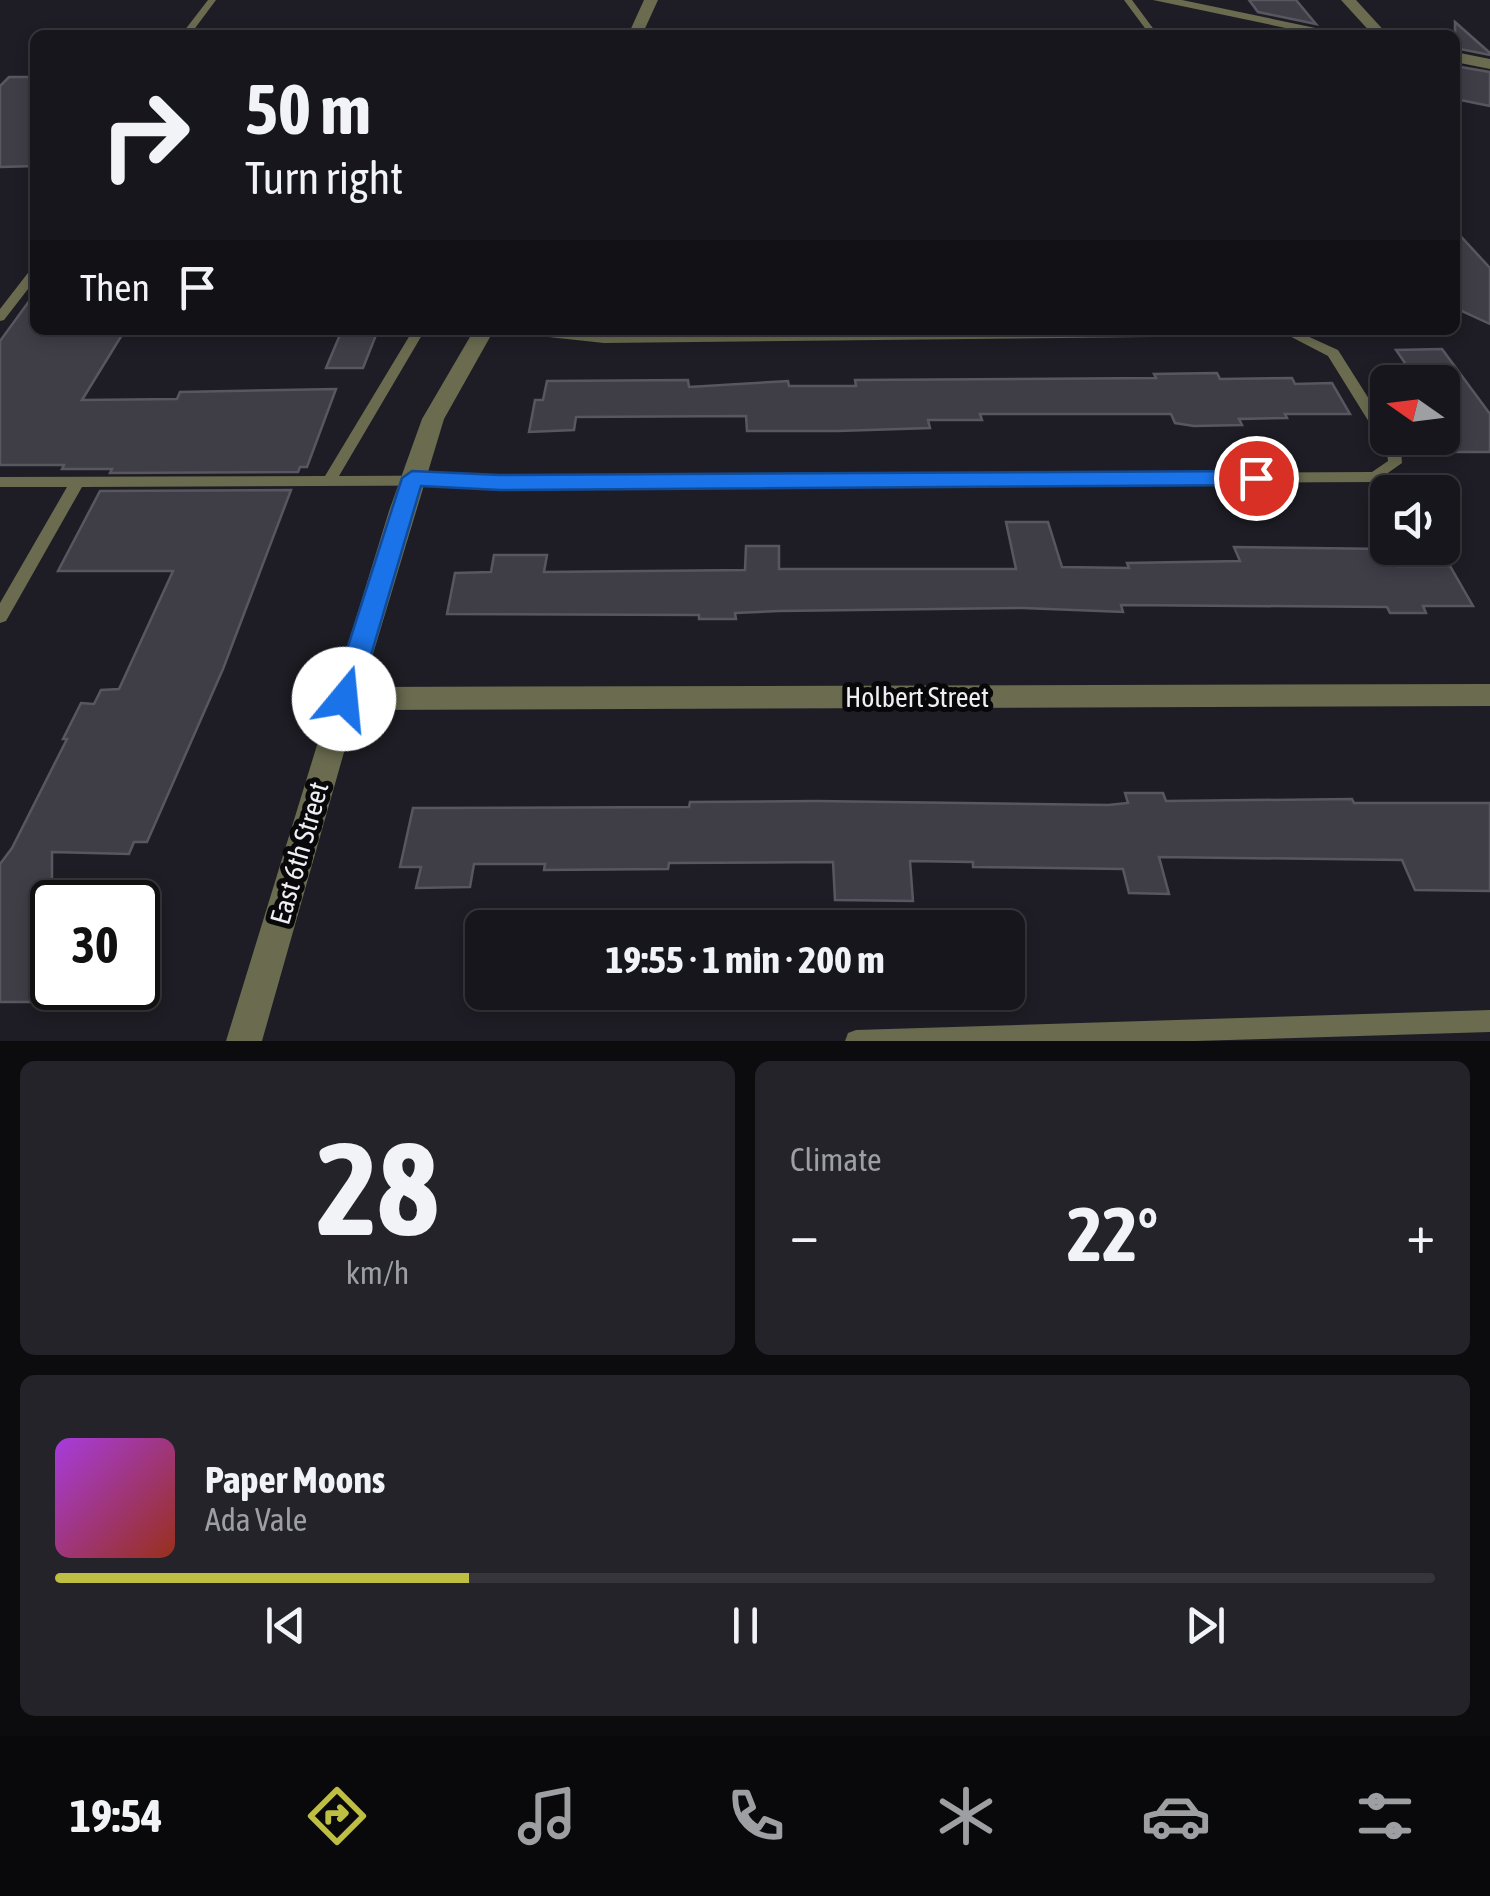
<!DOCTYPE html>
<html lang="en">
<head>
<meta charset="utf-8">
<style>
  :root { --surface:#16161c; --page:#232329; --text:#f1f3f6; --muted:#9e9fa3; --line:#35353b; --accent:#bebe42 }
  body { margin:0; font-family:"Asap Condensed",sans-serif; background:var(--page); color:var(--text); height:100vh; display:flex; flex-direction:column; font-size:38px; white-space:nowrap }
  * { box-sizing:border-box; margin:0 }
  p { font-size:32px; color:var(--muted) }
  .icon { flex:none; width:55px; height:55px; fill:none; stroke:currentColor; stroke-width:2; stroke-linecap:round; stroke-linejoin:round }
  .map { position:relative; height:1041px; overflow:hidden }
  .panel { display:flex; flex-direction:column; gap:20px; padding:20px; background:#0c0c0f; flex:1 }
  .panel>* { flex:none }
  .top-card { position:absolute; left:30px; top:30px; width:1430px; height:305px; border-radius:15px; box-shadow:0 5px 15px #0003,0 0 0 2px var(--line); background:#16161c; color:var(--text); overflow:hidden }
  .needle { width:65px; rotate:284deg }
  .fabs { position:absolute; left:1370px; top:365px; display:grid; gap:20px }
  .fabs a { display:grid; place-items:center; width:90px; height:90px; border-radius:15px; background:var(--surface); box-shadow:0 5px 15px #0003,0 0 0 2px var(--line); font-size:50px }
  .speed { position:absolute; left:30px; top:880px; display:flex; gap:20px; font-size:50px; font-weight:700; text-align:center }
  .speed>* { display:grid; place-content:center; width:130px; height:130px; border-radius:50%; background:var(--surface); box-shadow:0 5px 15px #0003,0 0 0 2px var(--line); line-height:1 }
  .speed .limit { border:5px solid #111; border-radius:15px; background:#fff; color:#111 }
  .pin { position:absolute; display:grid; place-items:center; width:85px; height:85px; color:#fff; margin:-42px; border:5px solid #fff; border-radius:50%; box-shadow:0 2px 10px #0007 }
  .me { position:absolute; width:110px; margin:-55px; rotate:17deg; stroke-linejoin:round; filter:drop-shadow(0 0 8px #0008) }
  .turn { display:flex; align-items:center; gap:35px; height:210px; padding:0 50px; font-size:45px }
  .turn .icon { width:130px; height:130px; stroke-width:2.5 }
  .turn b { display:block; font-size:70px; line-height:85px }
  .then { display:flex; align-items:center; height:95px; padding:0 50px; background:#0003; gap:20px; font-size:38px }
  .big { font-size:75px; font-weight:700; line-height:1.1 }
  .panel .tile { flex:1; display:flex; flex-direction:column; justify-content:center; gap:15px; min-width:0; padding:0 35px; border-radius:15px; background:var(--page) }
  .panel .dial { align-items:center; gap:0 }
  .dial b { font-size:130px; line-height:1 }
  .song { display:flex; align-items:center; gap:30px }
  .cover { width:120px; height:120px; border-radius:15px; background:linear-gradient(135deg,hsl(280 70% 55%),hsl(10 70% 35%)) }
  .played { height:10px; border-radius:5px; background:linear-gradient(90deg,var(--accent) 30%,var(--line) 30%) }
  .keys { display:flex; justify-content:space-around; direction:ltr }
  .heat { display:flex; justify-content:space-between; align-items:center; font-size:55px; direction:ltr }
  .panel .tiles { flex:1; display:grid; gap:20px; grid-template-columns:1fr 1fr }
  .tile:last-child { grid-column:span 2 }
  .trip { position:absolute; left:465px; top:910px; width:560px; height:100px; border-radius:15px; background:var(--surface); box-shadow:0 5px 15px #0003,0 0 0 2px var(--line); font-weight:700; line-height:100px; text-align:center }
  .menu { display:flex; height:160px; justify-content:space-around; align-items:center; background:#09090b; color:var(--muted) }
  .menu .icon { width:70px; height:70px }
  .menu .selected { color:var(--accent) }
  .menu b { font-size:45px; color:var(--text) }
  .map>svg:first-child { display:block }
</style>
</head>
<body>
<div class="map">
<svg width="1490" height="1041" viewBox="0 0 1490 1041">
  <rect width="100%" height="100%" fill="#1e1d25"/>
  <path fill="#3f3e47" stroke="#585760" stroke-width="2.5" d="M1249,0h47l20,24 -58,-12z
    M1455,22l35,31v2l-35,-7z
    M1455,66l35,6v34l-35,-7z
    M9,77h26v89l-35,1v-81z
    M1455,230l35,38v56l-35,-16z
    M35,293v37h90l-43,70 95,-1 3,-7 156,-3 -29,78h-7l-2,5 -188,1 2,-4h-50l2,-4h-64v-124z
    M342,330h36l-15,38h-37z
    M1442,349l48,65v38h-35l-13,-19v-53l-24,2 -22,-32z
    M1217,373l3,6 72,-1 3,6 37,-1 18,31h-65l2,4 -48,1 3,6 -48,1 -19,-3 -4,-9h-191l2,6h-54l2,8 -92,3h-91l-1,-15 -170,1 -2,13 -45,2 6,-32h8l4,-19 141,-1 1,7 99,-6 1,5h67l-1,-6 301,-2 -2,-4z
    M291,490l-68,179 -76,173h-13l-5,12 -77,-2v150h-52v-138l12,-16 55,-109h-4l18,-36 13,1 7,-14 18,-1 54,-118h-115l42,-80z
    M1006,522h42l14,45 67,1 -2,-5 113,-2 -6,-14 154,2 8,17h54l23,40h-50l3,7h-36l-3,-6 -266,-2 2,7 -100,-4 -244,3 -44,2 1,6h-37v-4l-252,-1 8,-41 36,-1 3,-17h53l-3,17 201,-2 1,-24h33v23h237z
    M1125,793h38l3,8 186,-2 2,4h136v88l-75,-1 -13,-30 -243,-3 10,37 -40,-1 -6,-24 -150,-2v-5l-63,-1 3,40 -78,-1 -2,-38 -164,1 -1,6 -124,1 1,-6h-71l-4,23 -54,1 5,-21h-21l13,-59 276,-1 1,-5 126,-1 292,4 20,-2z"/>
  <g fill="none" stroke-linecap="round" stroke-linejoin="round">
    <path fill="#6a6b4f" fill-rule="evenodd" d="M208,0h8l-26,35h-9z
      M1124,0h8l26,35h-8z
      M35,268v12l-31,40 -4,1v-12l31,-40z
      M413,330h12l-86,146 1033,-4 16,-11 -1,-10 -59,-95 -50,-26h16l44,20 50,79v9h5l8,13 1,12 -27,19 -1293,5 -76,134 -6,2v-20l67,-116h-67v-10l325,-1z
      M1490,1010v22l-295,9h-350l3,-8 8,-3z"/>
    <path fill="#6a6b4f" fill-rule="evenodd" d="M644,0h14l-16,35h-14z
      M1153,0h29l167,35h-30z
      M1341,0h15l32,35h-15z
      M1455,52l35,7v10l-35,-7z
      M474,330h20l-50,89 -81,268 1127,-3v22l-1134,4 -94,331h-36l163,-530 33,-92z
      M529,330l75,1 649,-1 -10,6 -639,7 -65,-7z"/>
  </g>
  <path fill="#1a73e8" stroke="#114b97" stroke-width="2.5" d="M412,471l88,4 756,-4 11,7 -11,7 -756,5 -79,-4 -63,213 -4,8 -10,3 -9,-3 -4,-8 71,-221z"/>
  <g text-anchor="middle" stroke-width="10" stroke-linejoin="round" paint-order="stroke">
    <g font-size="28" fill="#eeeef3" stroke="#08080b">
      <text x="917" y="707">Holbert Street</text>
      <text transform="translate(299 853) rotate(-74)" y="10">East 6th Street</text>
    </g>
  </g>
</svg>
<div class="fabs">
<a><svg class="needle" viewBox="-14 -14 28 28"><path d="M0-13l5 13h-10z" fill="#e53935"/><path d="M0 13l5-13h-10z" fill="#9e9fa3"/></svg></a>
<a><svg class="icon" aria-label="sound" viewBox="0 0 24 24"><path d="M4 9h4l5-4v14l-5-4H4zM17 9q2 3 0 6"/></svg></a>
</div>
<div class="speed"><div class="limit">30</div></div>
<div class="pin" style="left:1256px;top:478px;background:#d93025"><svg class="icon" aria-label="arrive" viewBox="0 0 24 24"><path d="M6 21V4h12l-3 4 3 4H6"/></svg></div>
<svg class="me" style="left:344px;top:699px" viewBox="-20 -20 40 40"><circle r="19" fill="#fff"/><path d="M0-13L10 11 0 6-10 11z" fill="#1a73e8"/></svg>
<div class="trip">19:55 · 1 min · 200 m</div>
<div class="top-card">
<div class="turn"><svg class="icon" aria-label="right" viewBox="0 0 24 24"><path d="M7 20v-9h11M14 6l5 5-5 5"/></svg><div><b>50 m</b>Turn right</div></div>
<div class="then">Then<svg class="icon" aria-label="arrive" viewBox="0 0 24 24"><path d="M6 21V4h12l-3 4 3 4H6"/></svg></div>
</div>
</div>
<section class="panel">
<div class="tiles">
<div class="tile dial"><b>28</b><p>km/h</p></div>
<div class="tile"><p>Climate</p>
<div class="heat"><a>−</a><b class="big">22°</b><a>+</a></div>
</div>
<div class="tile">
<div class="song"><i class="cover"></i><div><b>Paper Moons</b><p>Ada Vale</p></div></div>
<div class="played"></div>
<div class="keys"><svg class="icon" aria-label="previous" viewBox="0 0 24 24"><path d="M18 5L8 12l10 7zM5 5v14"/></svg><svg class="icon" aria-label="pause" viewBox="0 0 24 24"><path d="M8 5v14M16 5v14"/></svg><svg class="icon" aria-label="next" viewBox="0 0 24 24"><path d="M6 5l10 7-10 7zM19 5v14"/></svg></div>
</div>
</div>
</section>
<nav class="menu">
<b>19:54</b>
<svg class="icon selected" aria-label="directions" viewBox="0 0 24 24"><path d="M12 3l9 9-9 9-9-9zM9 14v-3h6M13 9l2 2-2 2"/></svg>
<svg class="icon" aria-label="music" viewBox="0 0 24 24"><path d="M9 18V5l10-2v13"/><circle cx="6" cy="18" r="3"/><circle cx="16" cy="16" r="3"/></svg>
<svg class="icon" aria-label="phone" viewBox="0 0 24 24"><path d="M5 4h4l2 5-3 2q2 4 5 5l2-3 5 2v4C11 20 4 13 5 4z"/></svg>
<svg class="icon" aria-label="climate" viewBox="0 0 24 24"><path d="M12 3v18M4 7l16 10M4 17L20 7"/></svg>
<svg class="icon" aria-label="car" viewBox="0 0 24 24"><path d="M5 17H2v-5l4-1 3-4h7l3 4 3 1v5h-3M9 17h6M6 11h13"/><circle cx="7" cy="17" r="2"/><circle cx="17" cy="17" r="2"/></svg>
<svg class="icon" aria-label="filters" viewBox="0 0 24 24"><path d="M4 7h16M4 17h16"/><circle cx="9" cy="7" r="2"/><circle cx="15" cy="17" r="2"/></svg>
</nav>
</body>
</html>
